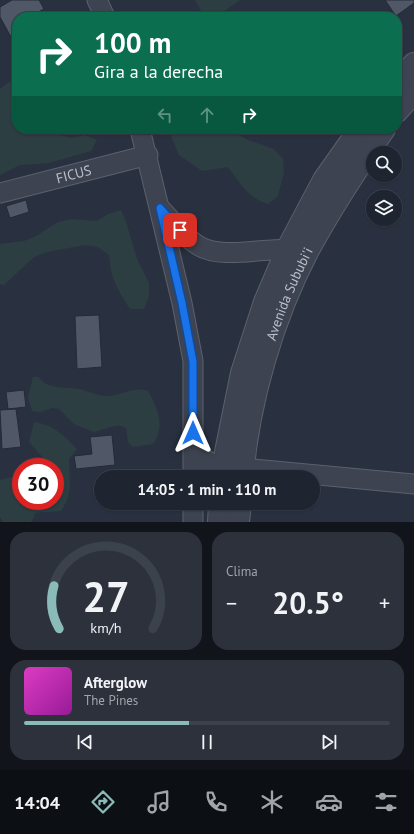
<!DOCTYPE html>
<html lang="es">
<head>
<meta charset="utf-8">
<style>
  :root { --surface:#1f2530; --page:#2c313c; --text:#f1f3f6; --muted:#a1a5ab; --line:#3c424c; --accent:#8bbbb9 }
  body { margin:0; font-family:"PT Sans",sans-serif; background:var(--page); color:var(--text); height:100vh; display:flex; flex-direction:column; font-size:15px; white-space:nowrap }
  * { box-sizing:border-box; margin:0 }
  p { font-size:13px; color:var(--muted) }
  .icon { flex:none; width:22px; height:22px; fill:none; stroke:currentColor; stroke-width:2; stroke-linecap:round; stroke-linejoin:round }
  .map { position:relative; height:522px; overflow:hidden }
  .drawer { display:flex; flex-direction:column; gap:10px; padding:10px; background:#11141a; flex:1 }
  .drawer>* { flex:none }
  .top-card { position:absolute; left:12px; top:12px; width:390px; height:122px; border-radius:16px; box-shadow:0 1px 3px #0004,0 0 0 1px var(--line); background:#0b6e4f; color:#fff; overflow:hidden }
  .tools { position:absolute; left:366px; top:146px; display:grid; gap:8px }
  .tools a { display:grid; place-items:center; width:36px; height:36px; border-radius:50%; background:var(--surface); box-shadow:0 1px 3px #0004,0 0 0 1px var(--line); font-size:20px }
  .speed { position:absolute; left:12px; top:458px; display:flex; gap:8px; font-size:20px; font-weight:700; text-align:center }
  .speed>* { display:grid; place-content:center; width:52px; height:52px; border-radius:50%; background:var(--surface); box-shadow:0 1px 3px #0004,0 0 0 1px var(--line); line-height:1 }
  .speed .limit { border:6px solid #d22; background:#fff; color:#111 }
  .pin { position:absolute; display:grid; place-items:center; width:34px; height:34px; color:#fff; margin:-17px; border-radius:8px; box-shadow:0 2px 6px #0006 }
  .me { position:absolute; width:44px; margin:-22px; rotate:0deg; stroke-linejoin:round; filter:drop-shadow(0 0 3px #0008) }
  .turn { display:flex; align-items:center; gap:14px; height:84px; padding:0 16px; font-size:18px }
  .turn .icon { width:52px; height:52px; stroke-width:2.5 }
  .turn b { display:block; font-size:28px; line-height:34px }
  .lanes { display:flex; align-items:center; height:38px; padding:0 16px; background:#0003; justify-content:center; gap:20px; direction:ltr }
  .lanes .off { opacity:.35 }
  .big { font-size:30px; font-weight:600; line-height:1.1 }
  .drawer .card { flex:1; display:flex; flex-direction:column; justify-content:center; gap:6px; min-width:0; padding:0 14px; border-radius:16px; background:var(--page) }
  .drawer .dial { align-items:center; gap:0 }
  .dial svg { height:104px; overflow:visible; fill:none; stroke:var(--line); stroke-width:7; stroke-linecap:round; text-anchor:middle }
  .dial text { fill:var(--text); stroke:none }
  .song { display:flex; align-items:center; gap:12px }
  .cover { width:48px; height:48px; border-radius:6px; background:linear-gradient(135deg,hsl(310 70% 55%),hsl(300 70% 35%)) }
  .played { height:4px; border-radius:2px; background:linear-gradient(90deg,var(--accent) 45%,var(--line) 45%) }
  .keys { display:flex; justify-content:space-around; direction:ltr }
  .heat { display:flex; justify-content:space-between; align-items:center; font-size:22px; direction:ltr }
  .drawer .tiles { flex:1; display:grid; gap:10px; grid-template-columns:1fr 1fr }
  .card:last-child { grid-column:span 2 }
  .trip { position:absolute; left:94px; top:470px; width:226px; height:40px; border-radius:20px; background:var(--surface); box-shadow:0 1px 3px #0004,0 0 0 1px var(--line); font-weight:600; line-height:40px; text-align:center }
  .menu { display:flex; height:64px; justify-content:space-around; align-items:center; background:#0c0f13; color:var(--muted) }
  .menu .icon { width:28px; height:28px }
  .menu .on { color:var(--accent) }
  .menu b { font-size:18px; color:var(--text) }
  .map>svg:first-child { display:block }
</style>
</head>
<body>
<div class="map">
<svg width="414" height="522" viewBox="0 0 414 522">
  <rect width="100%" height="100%" fill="#293140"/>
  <path fill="#2c3e42" d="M195,0h45c-20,13 -32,29 -45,0z
    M9,82l8,1v46h34l9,6 12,3 13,-3 12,5 -6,11 -42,12 -29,2 -20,10v-86z
    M168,129h60l20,11 26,9 9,10 1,13 -6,24 -10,8c-21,-7 -27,-20 -40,-37l-26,4 -23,-16z
    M121,210l5,12 11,37 12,24v13l-5,13h-14c-13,-21 -19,-29 -21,-54l-11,-8 -13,-2 -38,7 -13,5 -30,28 -4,-1v-40l24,-3 12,-5 22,-14 13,-3 26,2 11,-7z
    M33,377h6c0,0 3,4 4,5 9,7 25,5 36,7 10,2 20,8 30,7 14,-1 25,-10 39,-5 9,16 18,36 5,53l-20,3 -5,-5 -2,-14c-12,-6 -19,2 -32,4l-20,-8 -15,-15 -7,-1 -12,4 -8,-1 -4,-13z
    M34,422c21,3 29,13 43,27l-8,10c0,22 5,32 -8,52l-25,2 -5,9h-28l-3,-5v-37l12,-3 9,-8v32h34v-34h-14l4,-7 -16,-18z"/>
  <path fill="#505868" stroke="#242a37" d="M12,0h27l5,9 -6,3 2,5h-23v31l-17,-31v-10z
    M385,0h29v3l-18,13z
    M26,200l3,12 -19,6 -4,-12z
    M99,315l3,52 -25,2 -2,-53z
    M24,390l2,17 -18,2 -2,-17z
    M16,409l5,38 -19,2 -2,-39z
    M112,435l3,30 -39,4 -2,-13 18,-2 -2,-17z"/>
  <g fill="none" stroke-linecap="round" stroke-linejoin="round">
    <g stroke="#5b616d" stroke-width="21">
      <g id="minor">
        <path d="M97,0l8,17"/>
        <path d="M140,129l42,174 11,58v116"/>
        <path id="s1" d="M0,193l148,-38"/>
        <path d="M161,209c12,13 23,28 38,37 25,15 73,-1 103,4"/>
        <path d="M193,452l29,18"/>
        <path d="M228,469l15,-1 171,16"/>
        <path d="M193,522v-19"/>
      </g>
    </g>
    <g stroke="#5b616d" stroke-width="24">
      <g id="tertiary">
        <path d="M397,83l17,-19"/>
        <path d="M397,111l17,-19"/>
        <path d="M221,477l21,-104 23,-71 23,-54 36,-68 36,-51"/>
        <path id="s2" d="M242,477c6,-76 31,-160 66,-227 23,-42 49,-82 76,-121"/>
        <path d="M219,522l1,-19"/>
        <path d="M238,522l2,-19"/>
      </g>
    </g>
    <use href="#minor" stroke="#3d4350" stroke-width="19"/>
    <use href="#tertiary" stroke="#3d4350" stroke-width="22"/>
  </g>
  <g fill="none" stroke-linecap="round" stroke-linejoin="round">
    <g stroke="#114b97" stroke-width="10">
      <path id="route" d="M180,230l-20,-22 22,95 11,59v71"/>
    </g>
    <use href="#route" stroke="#1a73e8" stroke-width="7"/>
  </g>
  <g text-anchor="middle" stroke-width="4" stroke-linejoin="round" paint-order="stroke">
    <g font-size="14" fill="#babfca" stroke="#222835">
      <text dy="5" stroke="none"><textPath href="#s1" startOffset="76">FICUS</textPath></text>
      <text dy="5" stroke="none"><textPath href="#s2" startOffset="190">Avenida Sububi'i</textPath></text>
    </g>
  </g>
</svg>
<div class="tools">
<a><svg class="icon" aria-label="search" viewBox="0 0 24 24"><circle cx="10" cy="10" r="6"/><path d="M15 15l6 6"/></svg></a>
<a><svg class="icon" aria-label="layers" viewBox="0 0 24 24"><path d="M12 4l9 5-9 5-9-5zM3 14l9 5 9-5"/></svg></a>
</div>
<div class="speed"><div class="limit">30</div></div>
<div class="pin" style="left:180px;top:230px;background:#d93025"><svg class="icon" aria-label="arrive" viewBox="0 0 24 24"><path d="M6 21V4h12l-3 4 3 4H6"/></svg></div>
<svg class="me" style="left:193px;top:433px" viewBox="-20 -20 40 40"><path d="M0-17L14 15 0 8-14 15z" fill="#1a73e8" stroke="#fff" stroke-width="4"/></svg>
<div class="trip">14:05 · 1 min · 110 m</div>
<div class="top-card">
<div class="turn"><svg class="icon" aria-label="right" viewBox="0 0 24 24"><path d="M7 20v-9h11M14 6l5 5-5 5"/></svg><div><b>100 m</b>Gira a la derecha</div></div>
<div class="lanes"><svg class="icon off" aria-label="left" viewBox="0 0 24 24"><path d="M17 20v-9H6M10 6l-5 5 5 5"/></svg><svg class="icon off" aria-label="ahead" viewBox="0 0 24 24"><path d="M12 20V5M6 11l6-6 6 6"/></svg><svg class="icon" aria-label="right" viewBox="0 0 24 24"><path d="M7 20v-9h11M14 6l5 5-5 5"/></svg></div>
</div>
</div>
<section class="drawer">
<div class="tiles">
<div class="card dial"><svg viewBox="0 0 100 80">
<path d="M14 69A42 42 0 1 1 86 69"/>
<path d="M14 69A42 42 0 0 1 10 36" stroke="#8bbbb9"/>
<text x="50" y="56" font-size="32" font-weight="700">27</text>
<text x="50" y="72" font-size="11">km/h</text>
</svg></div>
<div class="card"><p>Clima</p>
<div class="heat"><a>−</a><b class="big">20.5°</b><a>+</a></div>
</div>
<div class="card">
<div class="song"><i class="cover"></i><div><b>Afterglow</b><p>The Pines</p></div></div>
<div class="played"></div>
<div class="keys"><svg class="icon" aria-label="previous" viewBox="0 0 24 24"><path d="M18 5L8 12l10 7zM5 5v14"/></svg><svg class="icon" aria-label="pause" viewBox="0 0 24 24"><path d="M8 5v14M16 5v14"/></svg><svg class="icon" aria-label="next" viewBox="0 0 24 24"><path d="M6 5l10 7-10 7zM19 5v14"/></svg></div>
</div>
</div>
</section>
<nav class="menu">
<b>14:04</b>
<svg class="icon on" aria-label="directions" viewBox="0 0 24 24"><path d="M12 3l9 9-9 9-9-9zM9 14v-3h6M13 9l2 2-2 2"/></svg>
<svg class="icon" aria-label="music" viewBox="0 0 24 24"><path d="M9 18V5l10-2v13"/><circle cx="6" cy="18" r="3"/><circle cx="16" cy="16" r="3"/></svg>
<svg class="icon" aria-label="phone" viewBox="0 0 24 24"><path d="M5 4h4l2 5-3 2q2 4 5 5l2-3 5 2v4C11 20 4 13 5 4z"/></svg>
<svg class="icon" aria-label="climate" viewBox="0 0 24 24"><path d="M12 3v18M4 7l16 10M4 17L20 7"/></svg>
<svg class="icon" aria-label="car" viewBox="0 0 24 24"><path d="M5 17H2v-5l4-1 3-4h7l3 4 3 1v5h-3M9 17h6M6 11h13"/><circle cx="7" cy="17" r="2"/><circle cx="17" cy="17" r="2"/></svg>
<svg class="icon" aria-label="filters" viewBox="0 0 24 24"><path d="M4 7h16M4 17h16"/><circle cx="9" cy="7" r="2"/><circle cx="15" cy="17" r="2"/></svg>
</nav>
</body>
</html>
